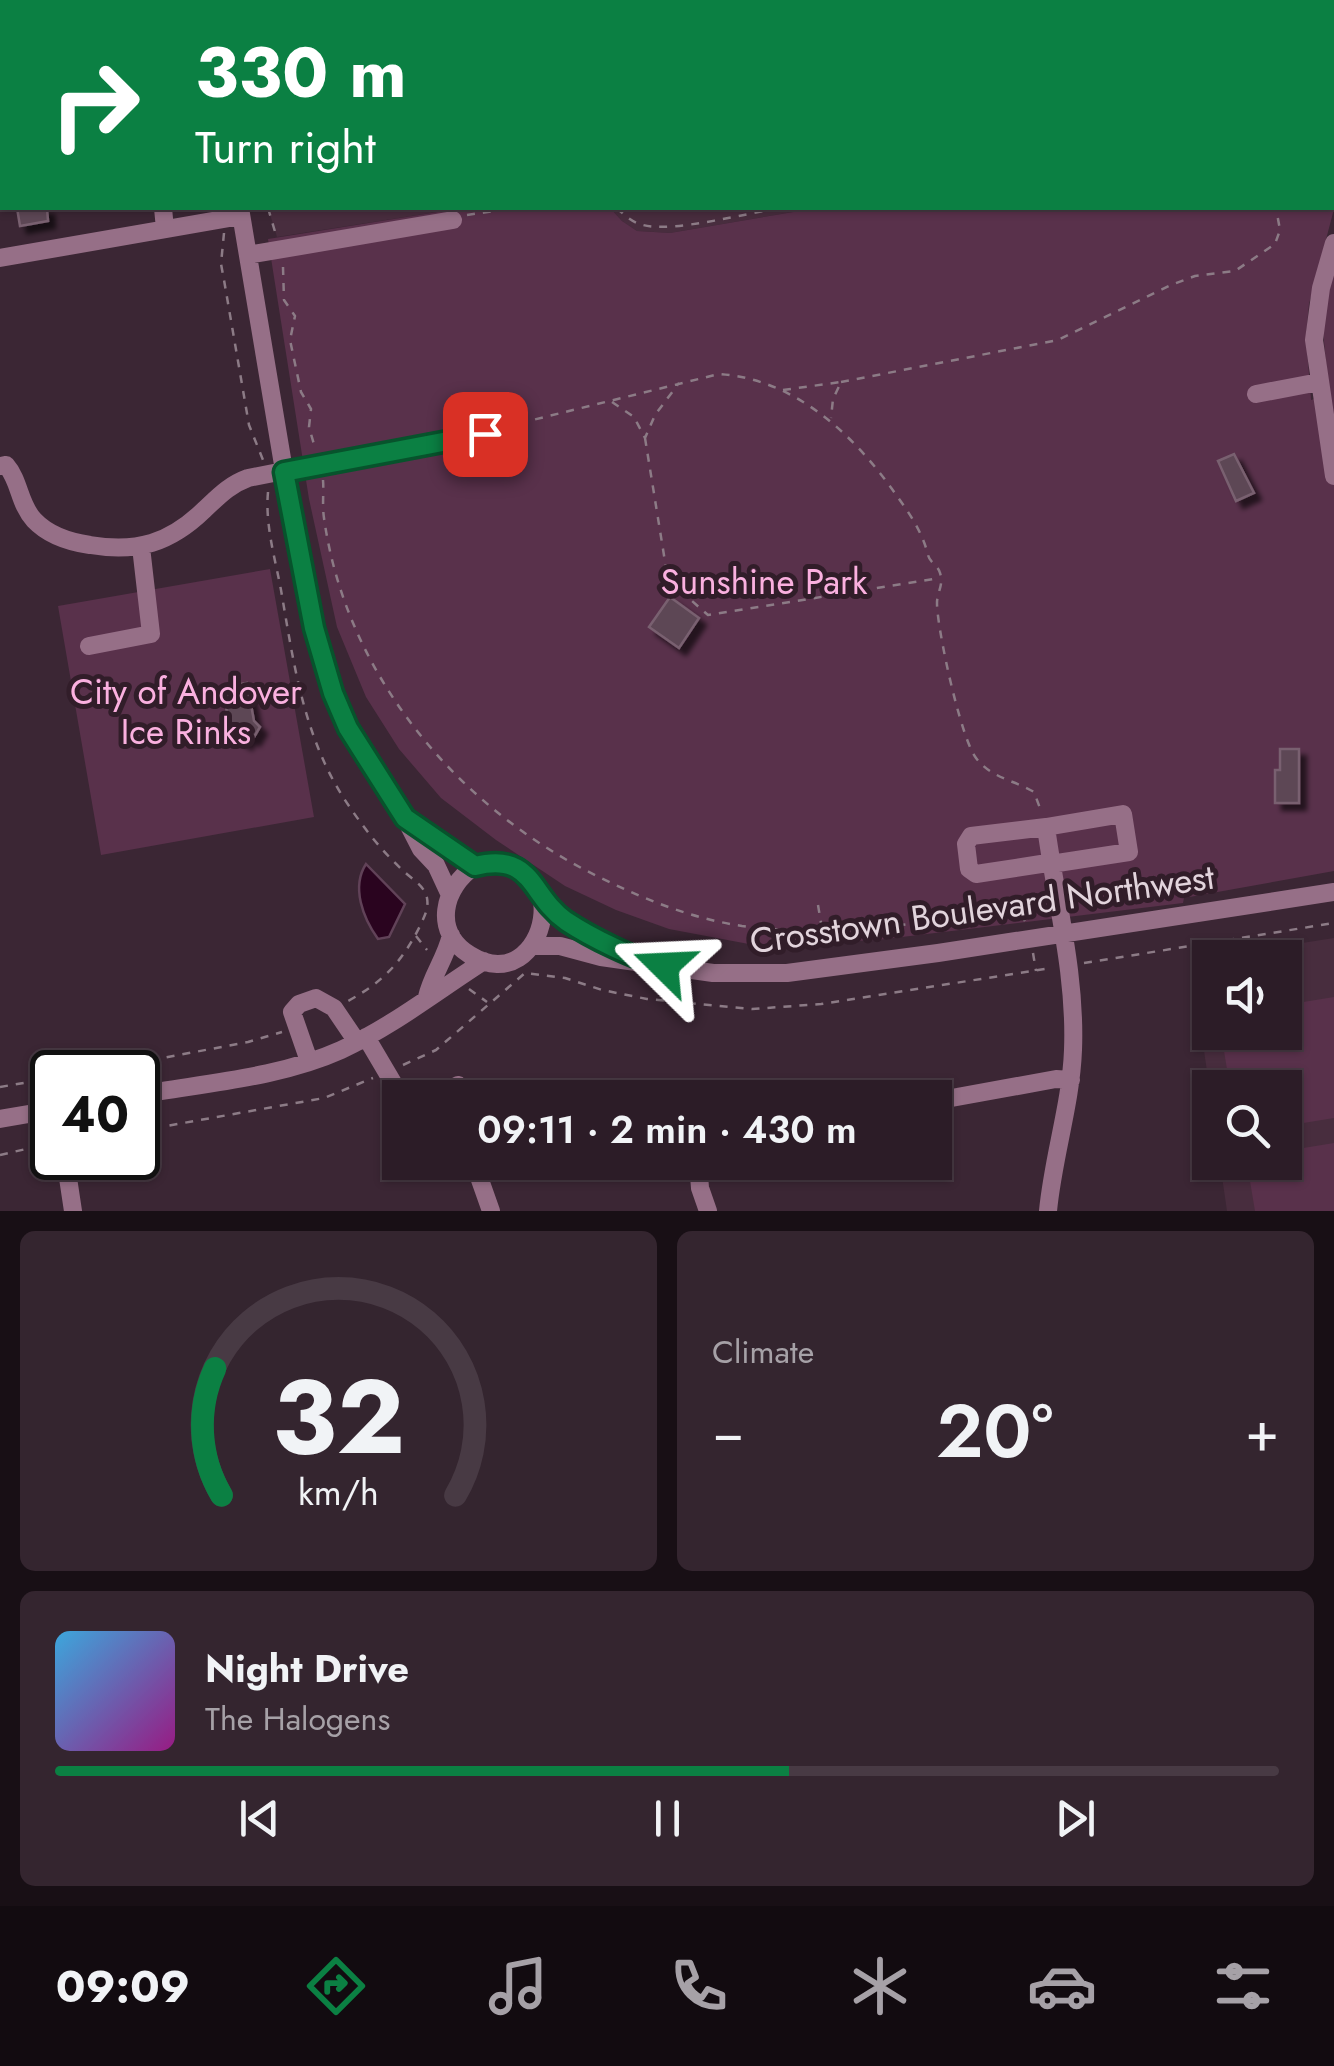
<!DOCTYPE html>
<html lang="en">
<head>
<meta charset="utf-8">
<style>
  :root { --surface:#2c1c27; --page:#34252f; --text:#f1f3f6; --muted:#a6a1a7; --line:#483a44; --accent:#0b8043 }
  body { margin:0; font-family:Jost,sans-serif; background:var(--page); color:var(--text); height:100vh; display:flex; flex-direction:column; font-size:38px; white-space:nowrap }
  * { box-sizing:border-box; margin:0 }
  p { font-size:32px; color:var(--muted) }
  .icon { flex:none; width:55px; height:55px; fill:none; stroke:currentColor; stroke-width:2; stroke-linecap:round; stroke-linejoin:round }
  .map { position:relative; height:1211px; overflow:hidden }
  .sheet { display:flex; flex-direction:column; gap:20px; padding:20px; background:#180f15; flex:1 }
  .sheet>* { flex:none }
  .top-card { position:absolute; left:0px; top:0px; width:1335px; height:210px; box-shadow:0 2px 8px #0004,0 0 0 2px var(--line); background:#0b8043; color:#fff; overflow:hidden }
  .fabs { position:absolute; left:1192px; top:940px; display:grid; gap:20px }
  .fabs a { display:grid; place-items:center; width:110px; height:110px; border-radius:0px; background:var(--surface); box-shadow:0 2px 8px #0004,0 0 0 2px var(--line); font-size:50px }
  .speed { position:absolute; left:30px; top:1050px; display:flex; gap:20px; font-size:50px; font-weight:700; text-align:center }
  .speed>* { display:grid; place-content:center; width:130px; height:130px; border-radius:50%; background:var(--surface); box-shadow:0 2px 8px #0004,0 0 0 2px var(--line); line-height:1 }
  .speed .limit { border:5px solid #111; border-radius:15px; background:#fff; color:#111 }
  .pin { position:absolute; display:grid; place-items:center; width:85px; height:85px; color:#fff; margin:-42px; border-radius:20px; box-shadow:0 5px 15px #0006 }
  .me { position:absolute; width:110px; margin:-55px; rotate:291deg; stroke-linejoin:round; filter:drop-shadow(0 0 8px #0008) }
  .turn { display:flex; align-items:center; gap:35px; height:210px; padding:0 30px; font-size:45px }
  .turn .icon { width:130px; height:130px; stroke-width:2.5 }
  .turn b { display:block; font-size:70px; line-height:85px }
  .big { font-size:75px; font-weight:600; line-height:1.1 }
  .sheet .card { flex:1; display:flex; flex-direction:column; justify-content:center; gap:15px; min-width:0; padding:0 35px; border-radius:15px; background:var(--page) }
  .sheet .dial { align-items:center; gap:0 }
  .dial svg { height:260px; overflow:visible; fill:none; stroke:var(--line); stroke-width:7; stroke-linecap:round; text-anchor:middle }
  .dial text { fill:var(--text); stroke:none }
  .song { display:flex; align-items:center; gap:30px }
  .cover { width:120px; height:120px; border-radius:15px; background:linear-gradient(135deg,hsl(200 70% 55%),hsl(310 70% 35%)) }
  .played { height:10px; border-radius:5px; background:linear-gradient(90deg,var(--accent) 60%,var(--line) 60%) }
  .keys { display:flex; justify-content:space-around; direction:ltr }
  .heat { display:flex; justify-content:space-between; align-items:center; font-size:55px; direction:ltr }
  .sheet .tiles { flex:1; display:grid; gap:20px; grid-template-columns:1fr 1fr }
  .card:last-child { grid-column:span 2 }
  .trip { position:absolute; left:382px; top:1080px; width:570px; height:100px; border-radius:0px; background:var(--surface); box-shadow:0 2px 8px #0004,0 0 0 2px var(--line); font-weight:600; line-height:100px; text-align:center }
  .dock { display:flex; height:160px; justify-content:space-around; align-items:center; background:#120b10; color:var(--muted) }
  .dock .icon { width:70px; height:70px }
  .dock .on { color:var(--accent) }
  .dock b { font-size:45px; color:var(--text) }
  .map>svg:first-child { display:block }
</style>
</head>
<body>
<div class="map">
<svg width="1334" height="1211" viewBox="0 0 1334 1211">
  <defs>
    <filter id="shadow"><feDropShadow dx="7" dy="7" stdDeviation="2.5" flood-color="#0009"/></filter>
  </defs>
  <rect width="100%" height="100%" fill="#3b2634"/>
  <path fill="#482d3e" d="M225,0h790l1,2h-791z
    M268,208h195l-186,29z
    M610,208h207l-147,25 -33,-2 -15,-10z
    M1334,938v273h-107l-7,-48 65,-1v-74h-75v4l-19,-131 19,-3v74h75v-74l-73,-1z"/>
  <path fill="#59314b" d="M1334,43v166l-25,95 -3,32 5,64 18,-5 -7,-75 12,-54v605l-150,27 -1,5 -306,37 -123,5 -85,-16 -53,-19 -51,-24 -69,-46 -55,-42 -42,-49 -33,-52 -29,-70 -28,-128 -41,-260 195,-31h147l12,13 15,10 33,2 147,-25h515z
    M270,569l44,248 -213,38 -43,-249z
    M1334,997v121l-49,8v-38l-55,-1 -9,-54 64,-1v-27z
    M1334,1143v68h-79l-8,-48 38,-1v-11z"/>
  <path fill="#2a041f" stroke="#614258" stroke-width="2.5" d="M366,864l39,40 -16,33 -11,2c-15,-21 -27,-52 -12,-75z"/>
  <path fill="#5d4755" stroke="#796170" stroke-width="2.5" filter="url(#shadow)" d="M17,208h30l1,13 -28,5z
    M1234,454l20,39 -18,8 -18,-40z
    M670,597l29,21 -20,30 -30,-21z
    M247,683l7,38 6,6 -7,12 -4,-3 -4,7 -15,-10 -7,-46z
    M1280,749h19v54h-24v-33h5z"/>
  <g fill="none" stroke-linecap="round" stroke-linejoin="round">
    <path stroke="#8c7b86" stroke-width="2.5" stroke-dasharray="8 8" stroke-linecap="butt" d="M170,0l2,2
      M582,0l1,2
      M992,0l1,2
      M225,2v-2
      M595,2l2,-2
      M268,208l8,27
      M617,208c7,7 16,15 26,17 29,8 105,-12 137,-17
      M467,215l48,-7
      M224,233l-3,31 3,16 25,145 14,35
      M283,267l1,33 11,16 -5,24 11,52 10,17 -2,18 6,21
      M841,382l217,-42 113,-55 24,-9 40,-5 40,-27 5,-14 -4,-22
      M783,390l58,-8 -8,17 -2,19
      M612,402l22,15 11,21 10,-23 24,-32
      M504,427l215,-53c74,5 131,57 173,115 15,21 30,41 36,66 2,8 10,10 12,18 4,12 -3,19 -3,30 0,26 24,136 39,155 15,20 38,22 58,34l7,19
      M645,438l23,142 40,35 232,-37
      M323,480c1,12 -1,25 1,38 22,158 135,291 275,359 47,23 91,41 143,49 89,12 177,-2 265,-17l10,1 8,11
      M268,492c-3,33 7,66 13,98 13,75 23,151 68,216 17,25 36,49 59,69 8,7 16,11 19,23 2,11 -3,19 -7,28 -18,36 -37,56 -72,75
      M818,905l4,24
      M416,936l11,14
      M1033,953l3,18
      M1084,963l250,-40
      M469,989l18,13
      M403,1065l33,-15 89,-77 40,5 37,12 45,9 105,10 69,-5 230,-36
      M88,1072l160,-30 34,-10
      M0,1087l52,-9
      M138,1131l186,-33 49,-20
      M0,1155l52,-12"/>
    <path stroke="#966f87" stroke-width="18" d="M202,0v2
      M258,2l3,-2
      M0,62l2,-1
      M1332,197h2
      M163,208l2,21
      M240,208l57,340 26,115 25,65 57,90 16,31 15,16 13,28
      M1334,243l-13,45 -7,52 20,136
      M248,255l205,-35
      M0,258l241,-42
      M1256,394l63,-12
      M0,466l6,-1c14,16 13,39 28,55 15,16 35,22 56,25 47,8 80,-2 114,-35 15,-14 25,-25 44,-32l243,-48
      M89,646l62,-12 -10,-87
      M406,818l69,48c107,-25 73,137 -5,89 -38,-23 -27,-68 5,-89
      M1046,827l77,-13 6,38 -78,12h-10l-65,10 -7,-5 -3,-25 5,-8 75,-9c10,74 30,147 27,223 -2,54 -20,107 -25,161
      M543,898l22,22 68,37
      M532,946h28l41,11 112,16h74l151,-20 396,-61
      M427,997c5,-22 19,-39 24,-62
      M366,1037l36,61
      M309,1061l-17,-49 7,-8 17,-6 18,10 23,34
      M138,1095c66,-12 141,-17 203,-45 52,-24 96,-59 143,-89
      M441,1098l17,-13
      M935,1101l121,-22 15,1
      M0,1119l52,-9
      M65,1158l8,53
      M467,1162l12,15 12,34
      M698,1162l2,26 8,23"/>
  </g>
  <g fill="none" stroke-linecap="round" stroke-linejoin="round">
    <g stroke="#07532c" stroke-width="25">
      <path id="route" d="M485,434l-201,38 30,156 19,65 15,35 57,90 70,48c59,-14 54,29 91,55 24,16 70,39 98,45"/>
    </g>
    <use href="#route" stroke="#0b8043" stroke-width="18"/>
  </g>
  <g text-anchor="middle" stroke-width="10" stroke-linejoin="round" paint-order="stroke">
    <g font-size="35" fill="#fab0df" stroke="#311d29">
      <text x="764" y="594">Sunshine Park</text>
      <text x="186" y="704">City of Andover<tspan x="186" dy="40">Ice Rinks</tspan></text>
    </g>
    <g font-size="35" fill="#e2d4dc" stroke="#311d29">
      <text transform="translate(982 909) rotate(-8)" y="12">Crosstown Boulevard Northwest</text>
    </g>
  </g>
</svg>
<div class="fabs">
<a><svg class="icon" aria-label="sound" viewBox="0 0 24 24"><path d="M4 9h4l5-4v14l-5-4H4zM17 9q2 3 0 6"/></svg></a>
<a><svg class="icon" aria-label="search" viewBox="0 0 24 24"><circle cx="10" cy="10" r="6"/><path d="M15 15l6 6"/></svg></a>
</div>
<div class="speed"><div class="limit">40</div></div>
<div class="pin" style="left:485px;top:434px;background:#d93025"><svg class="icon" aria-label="arrive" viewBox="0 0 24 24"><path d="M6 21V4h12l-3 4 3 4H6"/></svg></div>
<svg class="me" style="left:664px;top:966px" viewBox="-20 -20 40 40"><path d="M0-17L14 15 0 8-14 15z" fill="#0b8043" stroke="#fff" stroke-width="4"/></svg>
<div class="trip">09:11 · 2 min · 430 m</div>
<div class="top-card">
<div class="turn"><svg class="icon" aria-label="right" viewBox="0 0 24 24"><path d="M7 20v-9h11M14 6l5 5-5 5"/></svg><div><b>330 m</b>Turn right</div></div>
</div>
</div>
<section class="sheet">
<div class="tiles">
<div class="card dial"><svg viewBox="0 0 100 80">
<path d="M14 69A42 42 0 1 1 86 69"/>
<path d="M14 69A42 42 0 0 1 12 30" stroke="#0b8043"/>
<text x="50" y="56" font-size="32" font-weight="700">32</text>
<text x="50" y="72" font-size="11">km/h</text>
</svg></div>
<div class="card"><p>Climate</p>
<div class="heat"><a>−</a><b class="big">20°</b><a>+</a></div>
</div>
<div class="card">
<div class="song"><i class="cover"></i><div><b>Night Drive</b><p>The Halogens</p></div></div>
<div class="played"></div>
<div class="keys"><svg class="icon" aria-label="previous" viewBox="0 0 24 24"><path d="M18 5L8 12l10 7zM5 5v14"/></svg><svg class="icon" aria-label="pause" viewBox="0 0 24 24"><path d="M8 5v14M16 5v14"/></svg><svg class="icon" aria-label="next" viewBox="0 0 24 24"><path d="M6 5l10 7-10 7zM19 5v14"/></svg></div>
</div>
</div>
</section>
<nav class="dock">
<b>09:09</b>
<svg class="icon on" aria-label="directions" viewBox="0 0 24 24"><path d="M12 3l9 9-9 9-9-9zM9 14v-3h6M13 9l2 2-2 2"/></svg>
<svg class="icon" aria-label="music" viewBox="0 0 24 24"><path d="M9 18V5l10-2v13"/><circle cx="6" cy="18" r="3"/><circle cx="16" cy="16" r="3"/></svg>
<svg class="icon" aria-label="phone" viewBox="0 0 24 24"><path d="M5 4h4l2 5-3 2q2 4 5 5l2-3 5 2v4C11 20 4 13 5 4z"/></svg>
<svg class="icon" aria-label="climate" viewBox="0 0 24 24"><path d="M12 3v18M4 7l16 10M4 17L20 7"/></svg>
<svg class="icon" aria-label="car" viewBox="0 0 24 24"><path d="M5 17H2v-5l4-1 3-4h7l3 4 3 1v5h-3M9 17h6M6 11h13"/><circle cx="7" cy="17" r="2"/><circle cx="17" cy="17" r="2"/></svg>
<svg class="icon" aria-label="filters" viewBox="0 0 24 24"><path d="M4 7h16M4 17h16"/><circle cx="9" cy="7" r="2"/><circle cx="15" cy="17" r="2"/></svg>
</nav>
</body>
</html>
